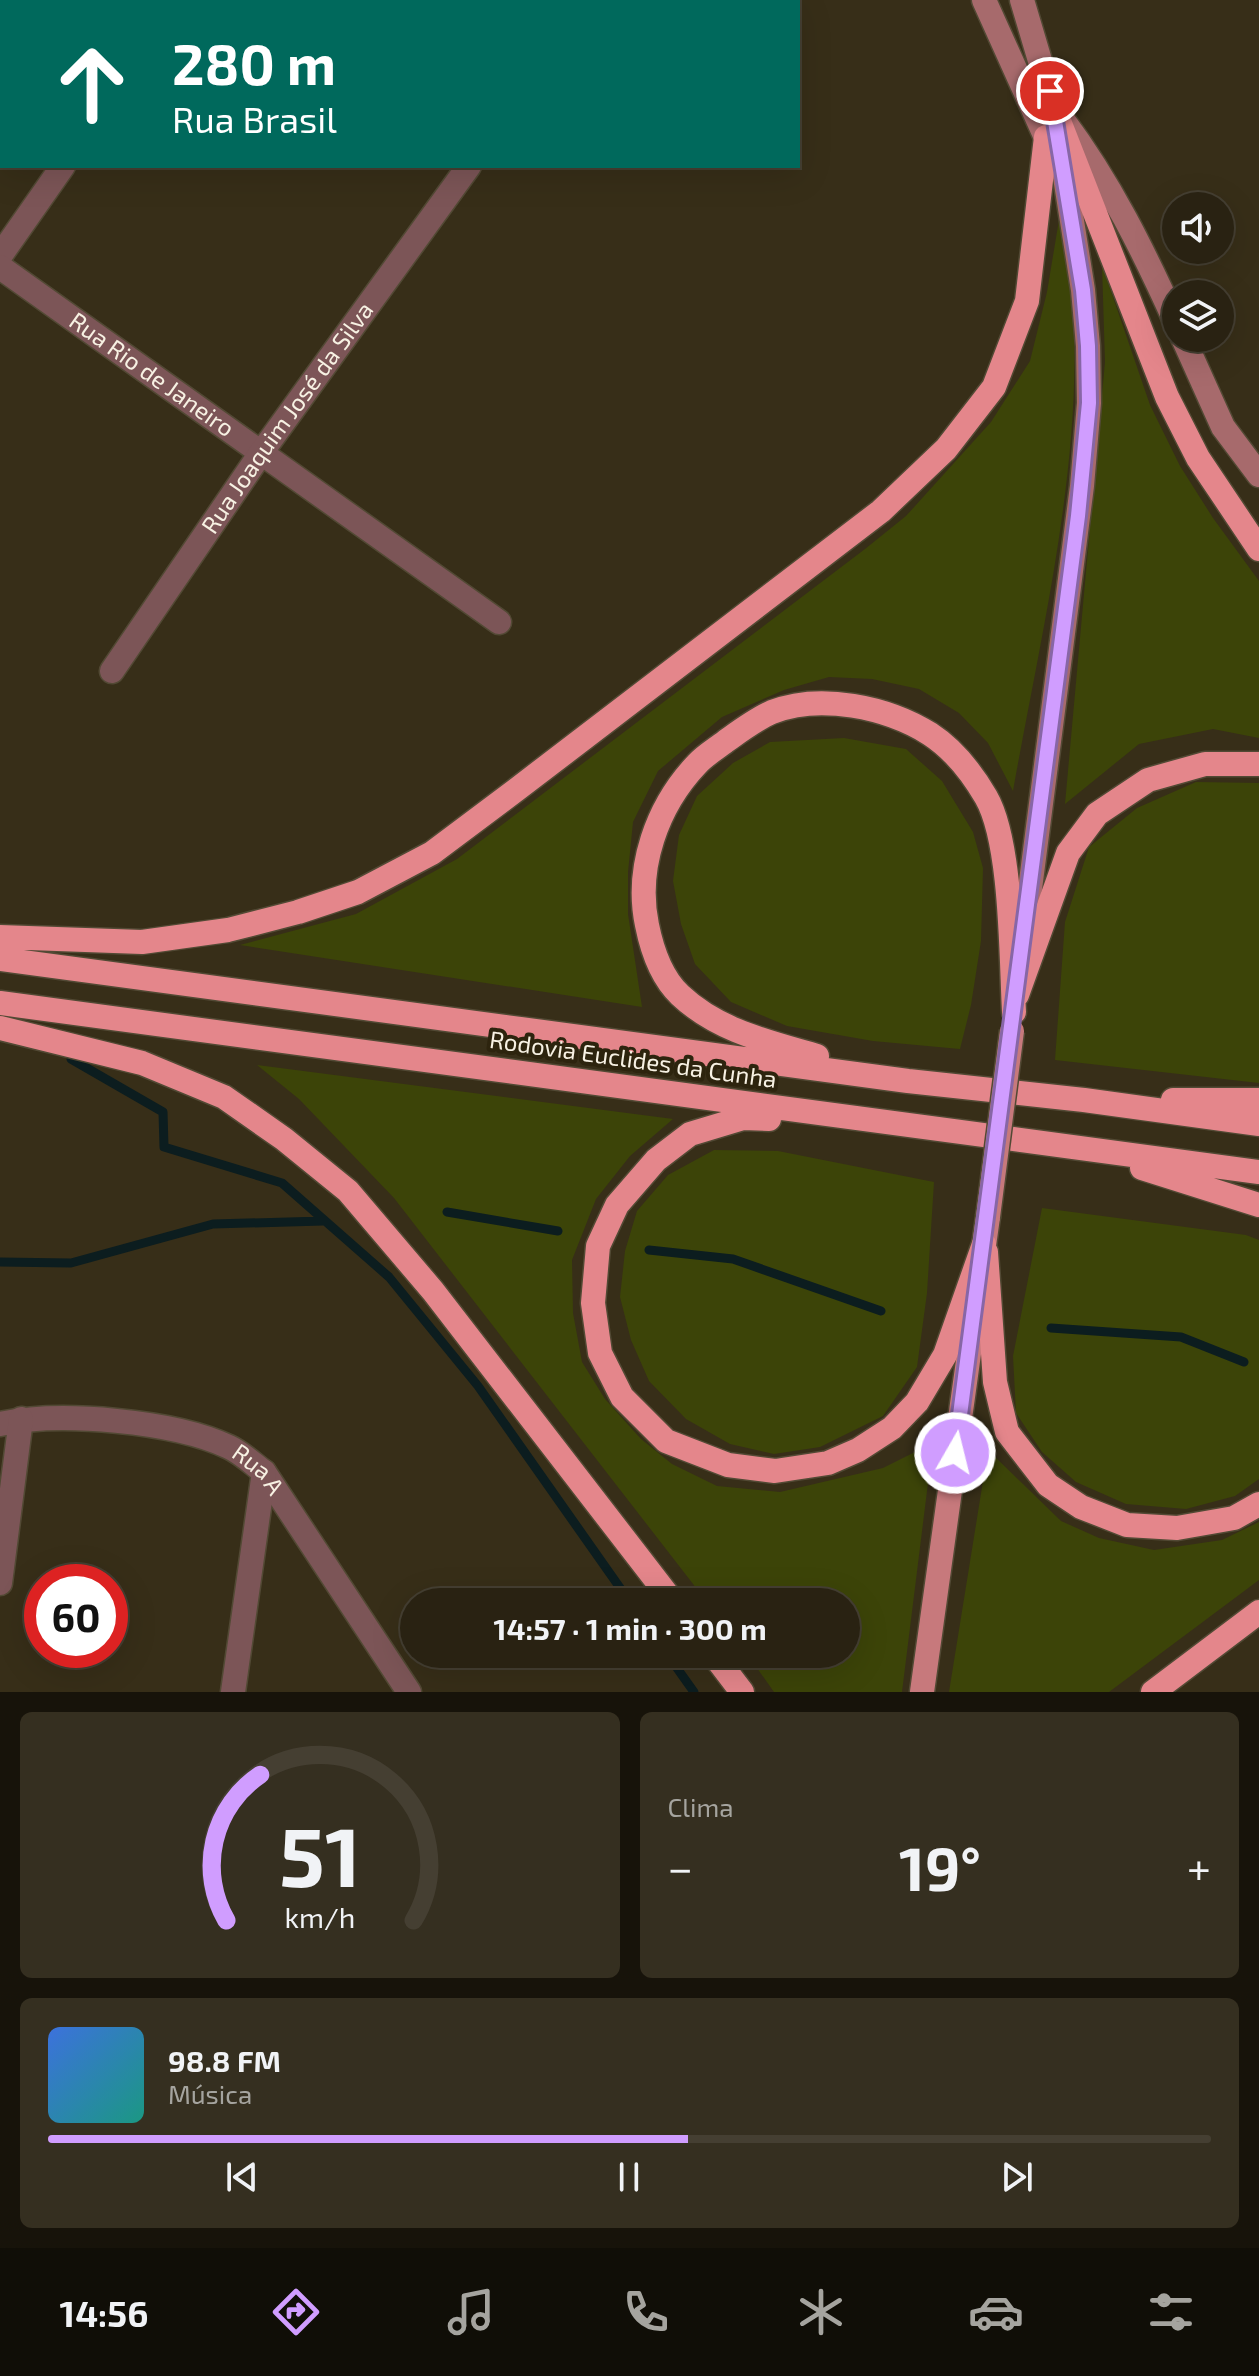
<!DOCTYPE html>
<html lang="pt">
<head>
<meta charset="utf-8">
<style>
  :root { --surface:#292212; --page:#352f20; --text:#f1f3f6; --muted:#a5a49f; --line:#453f32; --accent:#d09dff }
  body { margin:0; font-family:"Exo 2",sans-serif; background:var(--page); color:var(--text); height:100vh; display:flex; flex-direction:column; font-size:30px; white-space:nowrap }
  * { box-sizing:border-box; margin:0 }
  p { font-size:26px; color:var(--muted) }
  .icon { flex:none; width:44px; height:44px; fill:none; stroke:currentColor; stroke-width:2; stroke-linecap:round; stroke-linejoin:round }
  .map { position:relative; height:1692px; overflow:hidden }
  .drawer { display:flex; flex-direction:column; gap:20px; padding:20px; background:#17130a; flex:1 }
  .drawer>* { flex:none }
  .guide { position:absolute; left:0px; top:0px; width:800px; height:168px; box-shadow:0 8px 32px #0002,0 0 0 2px var(--line); background:#00695c; color:#fff; overflow:hidden }
  .tools { position:absolute; left:1162px; top:192px; display:grid; gap:16px }
  .tools a { display:grid; place-items:center; width:72px; height:72px; border-radius:50%; background:var(--surface); box-shadow:0 8px 32px #0002,0 0 0 2px var(--line); font-size:40px }
  .speed { position:absolute; left:24px; top:1564px; display:flex; gap:16px; font-size:40px; font-weight:700; text-align:center }
  .speed>* { display:grid; place-content:center; width:104px; height:104px; border-radius:50%; background:var(--surface); box-shadow:0 8px 32px #0002,0 0 0 2px var(--line); line-height:1 }
  .speed .limit { border:12px solid #d22; background:#fff; color:#111 }
  .pin { position:absolute; display:grid; place-items:center; width:68px; height:68px; color:#fff; margin:-34px; border:4px solid #fff; border-radius:50%; box-shadow:0 2px 8px #0007 }
  .me { position:absolute; width:88px; margin:-44px; rotate:8deg; stroke-linejoin:round; filter:drop-shadow(0 0 6px #0008) }
  .turn { display:flex; align-items:center; gap:28px; height:168px; padding:0 40px; font-size:36px }
  .turn .icon { width:104px; height:104px; stroke-width:2.5 }
  .turn b { display:block; font-size:56px; line-height:68px }
  .big { font-size:60px; font-weight:700; line-height:1.1 }
  .drawer .card { flex:1; display:flex; flex-direction:column; justify-content:center; gap:12px; min-width:0; padding:0 28px; border-radius:12px; background:var(--page) }
  .drawer .dial { align-items:center; gap:0 }
  .dial svg { height:208px; overflow:visible; fill:none; stroke:var(--line); stroke-width:7; stroke-linecap:round; text-anchor:middle }
  .dial text { fill:var(--text); stroke:none }
  .song { display:flex; align-items:center; gap:24px }
  .cover { width:96px; height:96px; border-radius:12px; background:linear-gradient(135deg,hsl(220 70% 55%),hsl(170 70% 35%)) }
  .played { height:8px; border-radius:4px; background:linear-gradient(90deg,var(--accent) 55%,var(--line) 55%) }
  .keys { display:flex; justify-content:space-around; direction:ltr }
  .heat { display:flex; justify-content:space-between; align-items:center; font-size:44px; direction:ltr }
  .drawer .tiles { flex:1; display:grid; gap:20px; grid-template-columns:1fr 1fr }
  .card:last-child { grid-column:span 2 }
  .trip { position:absolute; left:400px; top:1588px; width:460px; height:80px; border-radius:40px; background:var(--surface); box-shadow:0 8px 32px #0002,0 0 0 2px var(--line); font-weight:700; line-height:80px; text-align:center }
  .tab-bar { display:flex; height:128px; justify-content:space-around; align-items:center; background:#100e07; color:var(--muted) }
  .tab-bar .icon { width:56px; height:56px }
  .tab-bar .current { color:var(--accent) }
  .tab-bar b { font-size:36px; color:var(--text) }
  .map>svg:first-child { display:block }
</style>
</head>
<body>
<div class="map">
<svg width="1259" height="1692" viewBox="0 0 1259 1692">
  <rect width="100%" height="100%" fill="#372e18"/>
  <path fill="#3c4408" d="M1059,220c4,29 12,60 14,90 10,156 -33,328 -60,481l-25,-48 -29,-30 -40,-24 -47,-10 -43,-2 -45,13 -62,27 -64,54 -25,51 -5,50v42l14,93 -402,-62 116,-31 101,-55 408,-310 41,-33 85,-94 39,-61 17,-69z
    M1102,265l48,140 30,61 33,52 46,63v157l-46,-9 -74,15 -74,60 40,-442z
    M844,738l62,11 36,32 31,51 10,36 -2,73 -10,64 -11,44 -87,-8 -86,-15 -56,-24 -36,-38 -14,-40 -8,-43 6,-46 18,-39 36,-33 37,-21z
    M1196,782l63,1v300l-204,-23 10,-138 24,-75 48,-39z
    M257,1065l416,54 -43,37 -34,43 -24,61 1,53 9,49 23,37 36,40 31,25 45,22 63,6 103,-24 50,-25 -31,249h-128l-27,-38h99v-52h-139l-313,-404 -95,-99z
    M714,1150l64,1 156,31 -7,111 -10,74 -34,49 -63,31 -46,7 -44,-10 -44,-25 -37,-38 -18,-41 -11,-43 5,-46 12,-40 31,-36z
    M1042,1208l204,27 13,5v239l-24,17 -49,13 -60,-5 -50,-22 -34,-30 -26,-39 -3,-57z
    M988,1450l73,71 38,17 55,12 68,-10 37,-18v58l-150,112h-160z"/>
  <g fill="none" stroke-linecap="round" stroke-linejoin="round">
    <path stroke="#0c1d1f" stroke-width="9" d="M71,1059l92,53 1,35 118,36 107,94 89,109 152,216
      M447,1212l111,19
      M649,1250l84,9 148,52
      M0,1262l71,1 142,-39 110,-3
      M1051,1328l130,9 63,25
      M667,1654l27,38"/>
    <g stroke="#524934" stroke-width="27">
      <g id="minor">
        <path d="M431,0l2,2"/>
        <path d="M177,2l2,-2"/>
        <path d="M582,2l1,-2"/>
        <path d="M0,256l63,-90"/>
        <path id="s1" d="M0,267l499,355"/>
        <path id="s2" d="M112,671l149,-218 208,-287"/>
        <path id="s3" d="M0,1424c60,-13 174,-3 229,23 13,6 24,17 35,25l145,220"/>
        <path d="M0,1583l21,-164"/>
        <path d="M233,1692l31,-220"/>
      </g>
    </g>
    <g stroke="#524934" stroke-width="27">
      <path id="secondary" d="M984,0l68,151
        M1063,120c47,63 81,132 113,203
        M1183,338l40,89 36,48
        M1019,974l63,-488 7,-83 -1,-57 -5,-56 -29,-182 -32,-108"/>
    </g>
    <g stroke="#524934" stroke-width="27">
      <path id="primary" d="M922,1692l66,-475"/>
    </g>
    <g stroke="#524934" stroke-width="27">
      <path id="motorway" d="M1054,108l113,289 31,61 61,91
        M0,937l142,5 86,-12 70,-18 60,-20 74,-39 84,-63 365,-279 65,-62 48,-62 33,-86 19,-164
        M0,959l908,122 176,19 175,24
        M1017,995l51,-142 29,-39 51,-34 57,-16h54
        M0,1003l1259,169
        M0,1028l142,35 82,34 60,42 64,52 85,100 240,311
        M817,1056c-48,-14 -99,-25 -137,-61 -19,-18 -28,-45 -33,-70 -12,-57 10,-119 50,-161 8,-9 19,-15 29,-23 14,-10 30,-22 46,-29 48,-19 115,-5 158,22 23,15 42,39 56,63 26,45 25,160 28,215
        M1173,1100h86
        M769,1119l-26,-1 -53,16 -34,26 -39,45 -19,41 -5,57 7,50 22,44 44,44 62,24 47,6 53,-8 30,-13 34,-22 25,-26 28,-47 39,-111
        M1142,1168l117,37
        M986,1252l9,130 12,50 41,53 33,22 46,18 50,3 57,-10 25,-14
        M713,1654l29,38
        M1153,1692l106,-80"/>
    </g>
    <use href="#minor" stroke="#7c5557" stroke-width="24"/>
    <use href="#secondary" stroke="#a76a6c" stroke-width="24"/>
    <use href="#primary" stroke="#c7797c" stroke-width="24"/>
    <use href="#motorway" stroke="#e4868b" stroke-width="24"/>
    <g stroke="#524934" stroke-width="27" stroke-linecap="butt">
      <path id="primary-bridge" d="M988,1217l24,-186"/>
    </g>
    <use href="#primary-bridge" stroke="#c7797c" stroke-width="24"/>
  </g>
  <g fill="none" stroke-linecap="round" stroke-linejoin="round">
    <g stroke="#8766a6" stroke-width="20">
      <path id="route" d="M955,1453l123,-937 11,-113 -1,-57 -5,-56 -33,-199"/>
    </g>
    <use href="#route" stroke="#d09dff" stroke-width="14"/>
  </g>
  <g text-anchor="middle" stroke-width="8" stroke-linejoin="round" paint-order="stroke">
    <g font-size="24" fill="#f7f1e3" stroke="#2d240e">
      <text dy="8" stroke="none"><textPath href="#s1" startOffset="186">Rua Rio de Janeiro</textPath></text>
      <text dy="8" stroke="none"><textPath href="#s2" startOffset="308">Rua Joaquim José da Silva</textPath></text>
      <text transform="translate(633 1060) rotate(8)" y="8">Rodovia Euclides da Cunha</text>
      <text dy="8" stroke="none"><textPath href="#s3" startOffset="270">Rua A</textPath></text>
    </g>
  </g>
</svg>
<div class="tools">
<a><svg class="icon" aria-label="sound" viewBox="0 0 24 24"><path d="M4 9h4l5-4v14l-5-4H4zM17 9q2 3 0 6"/></svg></a>
<a><svg class="icon" aria-label="layers" viewBox="0 0 24 24"><path d="M12 4l9 5-9 5-9-5zM3 14l9 5 9-5"/></svg></a>
</div>
<div class="speed"><div class="limit">60</div></div>
<div class="pin" style="left:1050px;top:91px;background:#d93025"><svg class="icon" aria-label="arrive" viewBox="0 0 24 24"><path d="M6 21V4h12l-3 4 3 4H6"/></svg></div>
<svg class="me" style="left:955px;top:1453px" viewBox="-20 -20 40 40"><circle r="17" fill="#d09dff" stroke="#fff" stroke-width="3"/><path d="M0-11L8 9 0 5-8 9z" fill="#fff"/></svg>
<div class="trip">14:57 · 1 min · 300 m</div>
<div class="guide">
<div class="turn"><svg class="icon" aria-label="ahead" viewBox="0 0 24 24"><path d="M12 20V5M6 11l6-6 6 6"/></svg><div><b>280 m</b>Rua Brasil</div></div>
</div>
</div>
<section class="drawer">
<div class="tiles">
<div class="card dial"><svg viewBox="0 0 100 80">
<path d="M14 69A42 42 0 1 1 86 69"/>
<path d="M14 69A42 42 0 0 1 27 13" stroke="#d09dff"/>
<text x="50" y="56" font-size="32" font-weight="700">51</text>
<text x="50" y="72" font-size="11">km/h</text>
</svg></div>
<div class="card"><p>Clima</p>
<div class="heat"><a>−</a><b class="big">19°</b><a>+</a></div>
</div>
<div class="card">
<div class="song"><i class="cover"></i><div><b>98.8 FM</b><p>Música</p></div></div>
<div class="played"></div>
<div class="keys"><svg class="icon" aria-label="previous" viewBox="0 0 24 24"><path d="M18 5L8 12l10 7zM5 5v14"/></svg><svg class="icon" aria-label="pause" viewBox="0 0 24 24"><path d="M8 5v14M16 5v14"/></svg><svg class="icon" aria-label="next" viewBox="0 0 24 24"><path d="M6 5l10 7-10 7zM19 5v14"/></svg></div>
</div>
</div>
</section>
<nav class="tab-bar">
<b>14:56</b>
<svg class="icon current" aria-label="directions" viewBox="0 0 24 24"><path d="M12 3l9 9-9 9-9-9zM9 14v-3h6M13 9l2 2-2 2"/></svg>
<svg class="icon" aria-label="music" viewBox="0 0 24 24"><path d="M9 18V5l10-2v13"/><circle cx="6" cy="18" r="3"/><circle cx="16" cy="16" r="3"/></svg>
<svg class="icon" aria-label="phone" viewBox="0 0 24 24"><path d="M5 4h4l2 5-3 2q2 4 5 5l2-3 5 2v4C11 20 4 13 5 4z"/></svg>
<svg class="icon" aria-label="climate" viewBox="0 0 24 24"><path d="M12 3v18M4 7l16 10M4 17L20 7"/></svg>
<svg class="icon" aria-label="car" viewBox="0 0 24 24"><path d="M5 17H2v-5l4-1 3-4h7l3 4 3 1v5h-3M9 17h6M6 11h13"/><circle cx="7" cy="17" r="2"/><circle cx="17" cy="17" r="2"/></svg>
<svg class="icon" aria-label="filters" viewBox="0 0 24 24"><path d="M4 7h16M4 17h16"/><circle cx="9" cy="7" r="2"/><circle cx="15" cy="17" r="2"/></svg>
</nav>
</body>
</html>
